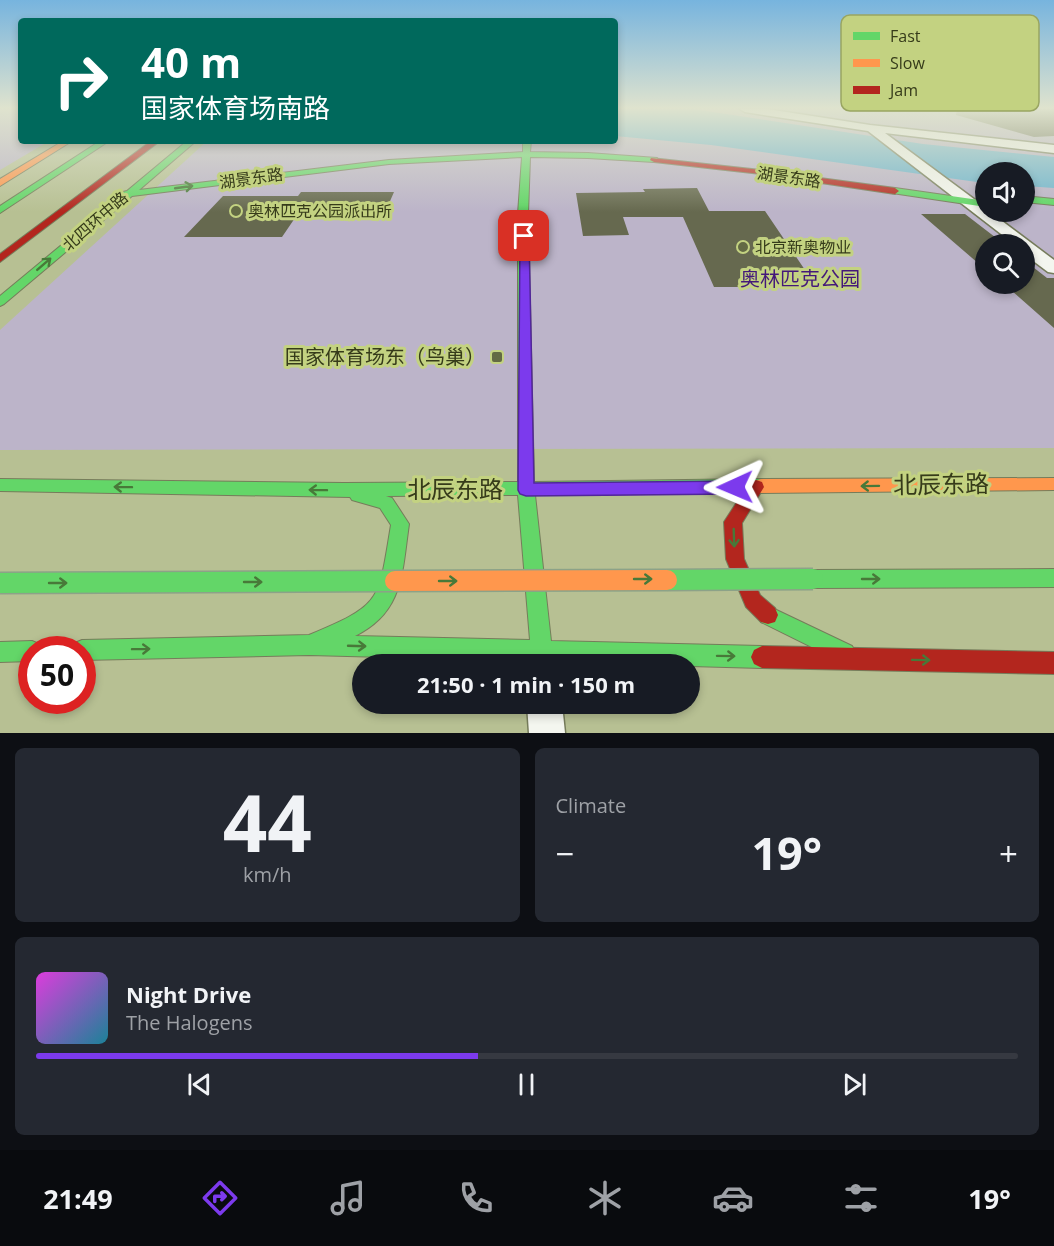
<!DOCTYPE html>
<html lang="en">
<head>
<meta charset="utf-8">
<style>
  :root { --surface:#171b24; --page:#242831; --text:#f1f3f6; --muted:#9ea1a6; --line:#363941; --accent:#7c3aed }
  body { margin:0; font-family:"Open Sans","Noto Sans SC",sans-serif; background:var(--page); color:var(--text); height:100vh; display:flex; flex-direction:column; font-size:22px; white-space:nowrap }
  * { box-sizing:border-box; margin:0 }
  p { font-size:20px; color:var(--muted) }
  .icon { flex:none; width:33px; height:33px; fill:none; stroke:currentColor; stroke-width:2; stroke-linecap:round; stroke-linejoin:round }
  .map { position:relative; height:733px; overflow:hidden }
  .details { display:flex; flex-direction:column; gap:15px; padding:15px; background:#0d0f14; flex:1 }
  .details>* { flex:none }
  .hud { position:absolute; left:18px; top:18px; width:600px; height:126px; border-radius:6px; box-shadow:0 3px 9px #0003; background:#00695c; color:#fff; overflow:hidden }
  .tools { position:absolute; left:975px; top:162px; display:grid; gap:12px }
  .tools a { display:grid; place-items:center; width:60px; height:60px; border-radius:50%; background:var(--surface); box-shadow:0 3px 9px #0003; font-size:30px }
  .speed { position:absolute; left:18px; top:636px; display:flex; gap:12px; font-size:30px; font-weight:700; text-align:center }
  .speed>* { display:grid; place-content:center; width:78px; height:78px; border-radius:50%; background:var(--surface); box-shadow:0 3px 9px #0003; line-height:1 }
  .speed .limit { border:9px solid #d22; background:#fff; color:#111 }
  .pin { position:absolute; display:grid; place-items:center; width:51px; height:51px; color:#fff; margin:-26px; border-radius:12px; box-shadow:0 3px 9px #0006 }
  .me { position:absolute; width:66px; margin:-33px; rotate:269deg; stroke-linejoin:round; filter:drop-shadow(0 0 4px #0008) }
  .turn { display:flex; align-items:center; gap:21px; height:126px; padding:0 24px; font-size:27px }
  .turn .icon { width:78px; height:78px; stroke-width:2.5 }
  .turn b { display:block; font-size:42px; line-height:51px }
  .big { font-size:45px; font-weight:700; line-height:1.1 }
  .details .widget { flex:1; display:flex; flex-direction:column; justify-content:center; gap:9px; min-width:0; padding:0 21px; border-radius:9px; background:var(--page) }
  .details .dial { align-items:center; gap:0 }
  .dial b { font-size:78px; line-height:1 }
  .song { display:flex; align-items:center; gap:18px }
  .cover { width:72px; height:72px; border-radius:9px; background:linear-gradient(135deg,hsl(300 70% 55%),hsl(190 70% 35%)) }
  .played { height:6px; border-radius:3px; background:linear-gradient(90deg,var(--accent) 45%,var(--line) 45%) }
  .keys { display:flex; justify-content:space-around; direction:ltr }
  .heat { display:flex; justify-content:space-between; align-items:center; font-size:33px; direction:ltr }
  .details .tiles { flex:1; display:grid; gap:15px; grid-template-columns:1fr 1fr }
  .widget:last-child { grid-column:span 2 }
  .trip { position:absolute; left:352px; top:654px; width:348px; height:60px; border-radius:30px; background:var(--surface); box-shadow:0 3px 9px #0003; font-weight:700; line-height:60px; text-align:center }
  .dock { display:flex; height:96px; justify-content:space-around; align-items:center; background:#090b0e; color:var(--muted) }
  .dock .icon { width:42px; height:42px }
  .dock .on { color:var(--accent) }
  .dock b { font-size:27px; color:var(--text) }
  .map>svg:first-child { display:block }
</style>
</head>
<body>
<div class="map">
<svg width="1054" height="733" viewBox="0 0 1054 733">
  <rect width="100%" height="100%" fill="#b7c093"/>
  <path fill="#bcb4c9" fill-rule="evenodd" d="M0,109h21v32h28l-49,29z
    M615,109h439v339l-1054,2v-120l207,-189h408zM986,172h38v40h-38zM986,244h38v40h-38z"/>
  <path fill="#6eb4ce" d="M615,109h78l230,35 131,13v31l-29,-2 -1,-14h-38l-1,10h-8l-266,-37 -96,-9z"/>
  <path fill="#66694f" d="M957,109h97v27l-20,1 -78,-22z
    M697,188l12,23h56l40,59h-30l11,17h-72l-31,-70h-60l6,18 -46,1 -7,-43 69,-1 -2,-3z
    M301,192h93l-10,23h-87l-15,22h-98l39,-41h75z
    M921,214h44l39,30h-18v26z
    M1024,260l23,18h7v50l-50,-44h20z"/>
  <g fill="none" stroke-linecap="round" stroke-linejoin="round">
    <g stroke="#767c5b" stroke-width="3">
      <path id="street" d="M740,109h27l103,16 184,20v8l-169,-20 101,75v4h4l64,48v13l-6,-1 -24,-18v-10h-10l-146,-113 -123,-19z
        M527,704h35l3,29h-36z"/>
    </g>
    <g stroke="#767c5b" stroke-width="2">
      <path id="fast" d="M100,141h9l-109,72v-7z
        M187,141h9l-57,49 250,-30 134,-8v-11h8l-1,11 58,1 69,5 1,2 -4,2 -66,-4 -58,-1 -2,57 6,268 227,-3 6,2 2,5 -2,5 -6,2 -226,2 16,146 211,5 8,4 3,7 -3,7 -8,4 -216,-6 -4,1 -5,-2 -228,-6 -227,5v-10h-10l3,-7 7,-3 227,-5c74,-31 69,-33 82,-110l-11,-17 -28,-8 -2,-3 -350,-6v-12l344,4 174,-1v-268l4,-57 -133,7 -257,32 -128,108 -4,2v-10l122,-101 1,-3 4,-1zM518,495l12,145 -175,-4c49,-24 47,-64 54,-112l-17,-26 -6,-2z
        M895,188l91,13v6l-94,-14 -1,-2z
        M1024,196l30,3v6l-30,-3z
        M1054,569v18l-241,1 -7,-3 -3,-6 3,-6 7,-3z
        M768,606l84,40 4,7 -4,7 -7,3 -7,-3 -77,-38 -3,-7 3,-7z
        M32,641l7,3 3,6h-10v11l-32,1v-20z"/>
    </g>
    <g stroke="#767c5b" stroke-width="2">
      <path id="slow" d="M63,141h9l-72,45v-7z
        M1054,478v12l-293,3 -6,-2 -2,-5 2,-5 6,-2z"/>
    </g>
    <g stroke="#767c5b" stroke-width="2">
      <path id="jam" d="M151,141h9l-160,121v-8z
        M651,158l110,12 134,18 4,3 -4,3 -134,-20 -107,-12 -4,-2z
        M756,480l6,2 2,5 -22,36 2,36 16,36 15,13 3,7 -3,7 -7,2 -7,-2 -15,-15 -20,-48 -2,-37 26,-40z
        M762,646l292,6v22l-292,-6 -8,-4 -3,-7 3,-7z"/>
    </g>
    <use href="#street" fill="#f4f6ef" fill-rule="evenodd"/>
    <use href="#fast" fill="#63d668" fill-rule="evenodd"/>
    <use href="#slow" fill="#ff974d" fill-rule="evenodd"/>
    <use href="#jam" fill="#b3261e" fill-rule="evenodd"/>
    <g stroke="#8ca288" stroke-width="23" stroke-linecap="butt">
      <path id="fast-bridge" d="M667,580l146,-1
        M0,583l395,-2"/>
    </g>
    <g stroke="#8ca288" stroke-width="23" stroke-linecap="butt">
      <path id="slow-bridge" d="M395,581l272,-1"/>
    </g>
    <use href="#fast-bridge" stroke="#63d668" stroke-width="20"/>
    <use href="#slow-bridge" stroke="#ff974d" stroke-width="20"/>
  </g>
  <defs><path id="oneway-shaft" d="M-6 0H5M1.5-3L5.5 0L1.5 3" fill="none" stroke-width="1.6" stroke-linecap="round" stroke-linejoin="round" transform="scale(1.5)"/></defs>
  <g stroke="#487939">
    <use href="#oneway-shaft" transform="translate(184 187) rotate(-8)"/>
    <use href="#oneway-shaft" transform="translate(44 264) rotate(-41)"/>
    <use href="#oneway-shaft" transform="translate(870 486) rotate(179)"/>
    <use href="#oneway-shaft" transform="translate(123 487) rotate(-179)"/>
    <use href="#oneway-shaft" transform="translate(318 490) rotate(-179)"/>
    <use href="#oneway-shaft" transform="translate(734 538) rotate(88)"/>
    <use href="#oneway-shaft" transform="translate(643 579)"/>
    <use href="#oneway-shaft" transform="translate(871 579)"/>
    <use href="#oneway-shaft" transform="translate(448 581)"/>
    <use href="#oneway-shaft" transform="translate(253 582)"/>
    <use href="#oneway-shaft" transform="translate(58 583)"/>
    <use href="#oneway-shaft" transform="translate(357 646) rotate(2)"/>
    <use href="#oneway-shaft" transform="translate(141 649) rotate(-1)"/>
    <use href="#oneway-shaft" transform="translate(726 656) rotate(1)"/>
    <use href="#oneway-shaft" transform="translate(921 660) rotate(1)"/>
  </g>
  <linearGradient id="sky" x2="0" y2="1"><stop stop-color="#77b4de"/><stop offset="0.51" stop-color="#dfe3ce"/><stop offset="1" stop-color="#dfe3ce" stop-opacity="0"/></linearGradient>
  <rect width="1054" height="212" fill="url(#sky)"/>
  <path fill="#7c3aed" stroke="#51269a" stroke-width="1.5" d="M520,234l9,2 5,247 201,-2 6,2 3,4 -3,5 -6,2 -209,2 -6,-2 -2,-4z"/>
  <g fill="#636a44" stroke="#c3d281" stroke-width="2">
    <circle cx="236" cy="211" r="6"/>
    <circle cx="743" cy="247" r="6"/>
    <rect x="491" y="351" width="12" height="12" rx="3"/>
  </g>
  <g text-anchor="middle" stroke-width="6" stroke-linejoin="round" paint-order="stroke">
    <g font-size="16" fill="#363b1a" stroke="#c3d281">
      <text transform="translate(789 177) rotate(8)" y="6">湖景东路</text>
      <text transform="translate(251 178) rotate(-8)" y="6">湖景东路</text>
      <text transform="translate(95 221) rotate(-41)" y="6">北四环中路</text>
    </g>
    <g font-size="16" fill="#363b1a" stroke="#c3d281" text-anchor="start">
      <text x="248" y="217">奥林匹克公园派出所</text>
      <text x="755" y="253">北京新奥物业</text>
    </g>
    <g font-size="20" fill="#44187a" stroke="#c3d281">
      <text x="800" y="286">奥林匹克公园</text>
    </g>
    <g font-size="20" fill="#363b1a" stroke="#c3d281" text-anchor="end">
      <text x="485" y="364">国家体育场东（鸟巢）</text>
    </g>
    <g font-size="24" fill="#363b1a" stroke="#c3d281">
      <text transform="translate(941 485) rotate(-1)" y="8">北辰东路</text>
      <text x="455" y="498">北辰东路</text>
    </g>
  </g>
  <rect x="841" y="15" width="198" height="96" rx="9" fill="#c3d281" stroke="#99a562" stroke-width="1.5"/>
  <rect x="853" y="32" width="27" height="8" fill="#63d668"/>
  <rect x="853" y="59" width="27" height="8" fill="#ff974d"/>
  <rect x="853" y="86" width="27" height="8" fill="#b3261e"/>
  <g font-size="16" fill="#363b1a">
    <text x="890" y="42">Fast</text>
    <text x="890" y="69">Slow</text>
    <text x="890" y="96">Jam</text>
  </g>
</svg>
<div class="tools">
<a><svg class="icon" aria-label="sound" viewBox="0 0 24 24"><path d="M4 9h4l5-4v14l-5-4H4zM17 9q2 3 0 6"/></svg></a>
<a><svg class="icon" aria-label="search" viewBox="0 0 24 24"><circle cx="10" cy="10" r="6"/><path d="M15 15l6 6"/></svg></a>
</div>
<div class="speed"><div class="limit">50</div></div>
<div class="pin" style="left:524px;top:236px;background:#d93025"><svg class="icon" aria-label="arrive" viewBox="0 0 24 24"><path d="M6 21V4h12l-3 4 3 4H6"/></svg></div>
<svg class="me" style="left:735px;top:487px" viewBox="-20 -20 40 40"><path d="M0-17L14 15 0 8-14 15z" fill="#7c3aed" stroke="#fff" stroke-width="4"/></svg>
<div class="trip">21:50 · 1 min · 150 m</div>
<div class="hud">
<div class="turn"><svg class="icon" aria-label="right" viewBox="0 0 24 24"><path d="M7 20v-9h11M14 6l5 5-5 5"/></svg><div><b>40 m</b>国家体育场南路</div></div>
</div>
</div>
<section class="details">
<div class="tiles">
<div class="widget dial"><b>44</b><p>km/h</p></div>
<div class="widget"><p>Climate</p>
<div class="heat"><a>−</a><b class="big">19°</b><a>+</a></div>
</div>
<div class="widget">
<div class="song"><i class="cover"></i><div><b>Night Drive</b><p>The Halogens</p></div></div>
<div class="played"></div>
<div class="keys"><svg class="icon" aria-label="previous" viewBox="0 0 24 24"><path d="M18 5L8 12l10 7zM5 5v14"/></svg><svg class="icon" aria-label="pause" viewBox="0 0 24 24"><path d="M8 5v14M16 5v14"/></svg><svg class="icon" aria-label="next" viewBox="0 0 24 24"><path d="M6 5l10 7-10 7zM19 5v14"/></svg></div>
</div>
</div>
</section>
<nav class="dock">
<b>21:49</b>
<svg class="icon on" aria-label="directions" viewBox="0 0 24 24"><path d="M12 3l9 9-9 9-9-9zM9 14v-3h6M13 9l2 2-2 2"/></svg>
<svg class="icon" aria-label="music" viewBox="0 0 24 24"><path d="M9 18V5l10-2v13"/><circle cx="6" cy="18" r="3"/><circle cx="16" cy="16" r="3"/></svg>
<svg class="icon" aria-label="phone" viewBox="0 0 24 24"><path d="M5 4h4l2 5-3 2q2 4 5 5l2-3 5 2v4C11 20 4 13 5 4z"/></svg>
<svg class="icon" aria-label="climate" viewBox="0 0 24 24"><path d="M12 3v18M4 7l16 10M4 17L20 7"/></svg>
<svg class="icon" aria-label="car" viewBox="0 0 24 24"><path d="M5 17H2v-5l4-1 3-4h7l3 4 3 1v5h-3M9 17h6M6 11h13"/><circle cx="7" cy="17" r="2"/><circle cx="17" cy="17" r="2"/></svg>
<svg class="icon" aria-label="filters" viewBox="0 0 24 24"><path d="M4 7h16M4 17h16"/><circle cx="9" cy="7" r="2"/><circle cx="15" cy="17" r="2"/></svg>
<b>19°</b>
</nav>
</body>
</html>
